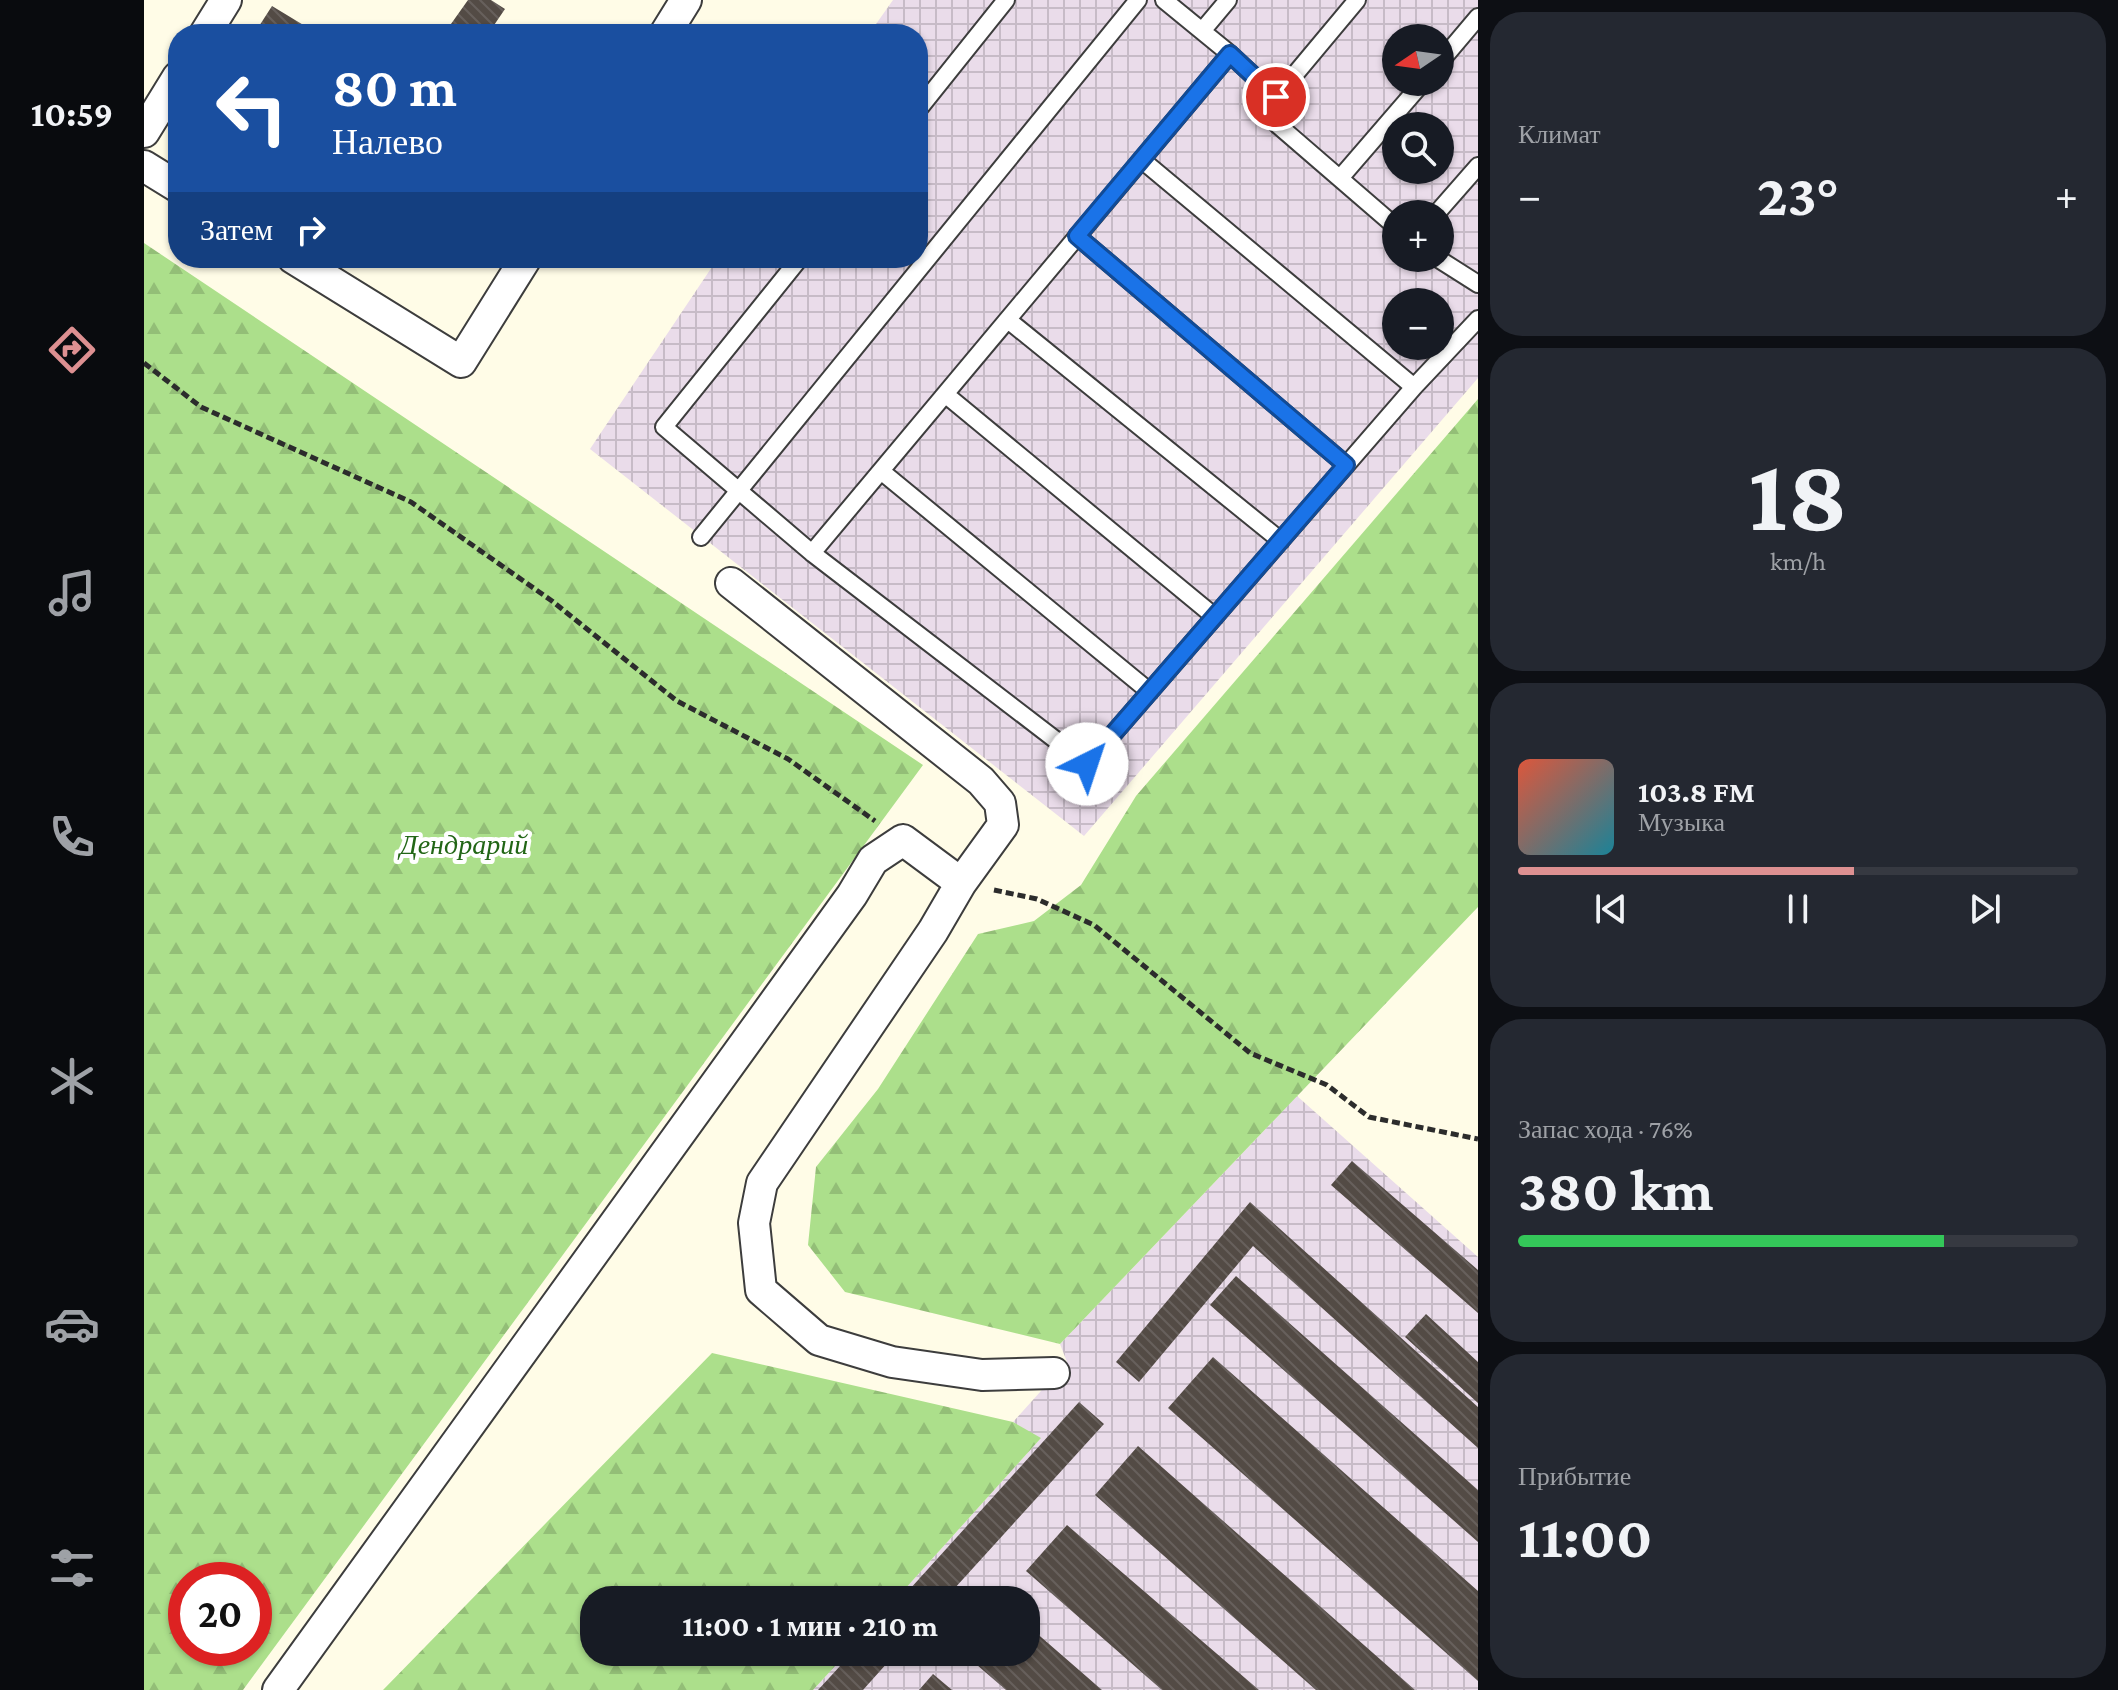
<!DOCTYPE html>
<html lang="ru">
<head>
<meta charset="utf-8">
<style>
  :root { --surface:#171b24; --page:#242831; --text:#f1f3f6; --muted:#9ea1a6; --line:#363941; --accent:#dd9091 }
  body { margin:0; font-family:"Crimson Pro",serif; background:var(--page); color:var(--text); height:100vh; display:flex; flex-direction:column; font-size:30px; white-space:nowrap }
  * { box-sizing:border-box; margin:0 }
  p { font-size:26px; color:var(--muted) }
  .icon { flex:none; width:44px; height:44px; fill:none; stroke:currentColor; stroke-width:2; stroke-linecap:round; stroke-linejoin:round }
  .map { position:relative; flex:1; overflow:hidden }
  .details { display:flex; flex-direction:column; gap:12px; padding:12px; background:#0d0f14; width:640px }
  .details>* { flex:none }
  .hud { position:absolute; left:24px; top:24px; width:760px; height:244px; border-radius:32px; box-shadow:0 2px 6px #0004; background:#1a4fa0; color:#fff; overflow:hidden }
  .needle { width:52px; rotate:257deg }
  .controls { position:absolute; left:1238px; top:24px; display:grid; gap:16px }
  .controls a { display:grid; place-items:center; width:72px; height:72px; border-radius:50%; background:var(--surface); box-shadow:0 2px 6px #0004; font-size:40px }
  .speed { position:absolute; left:24px; top:1562px; display:flex; gap:16px; font-size:40px; font-weight:700; text-align:center }
  .speed>* { display:grid; place-content:center; width:104px; height:104px; border-radius:50%; background:var(--surface); box-shadow:0 2px 6px #0004; line-height:1 }
  .speed .limit { border:12px solid #d22; background:#fff; color:#111 }
  .pin { position:absolute; display:grid; place-items:center; width:68px; height:68px; color:#fff; margin:-34px; border:4px solid #fff; border-radius:50%; box-shadow:0 2px 8px #0007 }
  .me { position:absolute; width:88px; margin:-44px; rotate:41deg; stroke-linejoin:round; filter:drop-shadow(0 0 6px #0008) }
  .turn { display:flex; align-items:center; gap:28px; height:168px; padding:0 32px; font-size:36px }
  .turn .icon { width:104px; height:104px; stroke-width:2.5 }
  .turn b { display:block; font-size:56px; line-height:68px }
  .then { display:flex; align-items:center; height:76px; padding:0 32px; background:#0003; gap:16px; font-size:30px }
  .big { font-size:60px; font-weight:700; line-height:1.1 }
  .details .tile { flex:1; display:flex; flex-direction:column; justify-content:center; gap:12px; min-width:0; padding:0 28px; border-radius:32px; background:var(--page) }
  .details .dial { align-items:center; gap:0 }
  .dial b { font-size:104px; line-height:1 }
  .song { display:flex; align-items:center; gap:24px }
  .cover { width:96px; height:96px; border-radius:12px; background:linear-gradient(135deg,hsl(10 70% 55%),hsl(190 70% 35%)) }
  .played { height:8px; border-radius:4px; background:linear-gradient(90deg,var(--accent) 60%,var(--line) 60%) }
  .keys { display:flex; justify-content:space-around; direction:ltr }
  .heat { display:flex; justify-content:space-between; align-items:center; font-size:44px; direction:ltr }
  .charge { height:12px; border-radius:6px; background:linear-gradient(90deg,#34c759 76%,var(--line) 0) }
  .trip { position:absolute; left:436px; top:1586px; width:460px; height:80px; border-radius:32px; background:var(--surface); box-shadow:0 2px 6px #0004; font-weight:700; line-height:80px; text-align:center }
  main { display:flex; flex:1; min-height:0 }
  .tab-bar { display:flex; flex-direction:column; width:144px; justify-content:space-around; align-items:center; background:#090b0e; color:var(--muted) }
  .tab-bar .icon { width:56px; height:56px }
  .tab-bar .current { color:var(--accent) }
  .tab-bar b { font-size:36px; color:var(--text) }
  .map>svg:first-child { display:block }
</style>
</head>
<body>
<main>
<nav class="tab-bar">
<b>10:59</b>
<svg class="icon current" aria-label="directions" viewBox="0 0 24 24"><path d="M12 3l9 9-9 9-9-9zM9 14v-3h6M13 9l2 2-2 2"/></svg>
<svg class="icon" aria-label="music" viewBox="0 0 24 24"><path d="M9 18V5l10-2v13"/><circle cx="6" cy="18" r="3"/><circle cx="16" cy="16" r="3"/></svg>
<svg class="icon" aria-label="phone" viewBox="0 0 24 24"><path d="M5 4h4l2 5-3 2q2 4 5 5l2-3 5 2v4C11 20 4 13 5 4z"/></svg>
<svg class="icon" aria-label="climate" viewBox="0 0 24 24"><path d="M12 3v18M4 7l16 10M4 17L20 7"/></svg>
<svg class="icon" aria-label="car" viewBox="0 0 24 24"><path d="M5 17H2v-5l4-1 3-4h7l3 4 3 1v5h-3M9 17h6M6 11h13"/><circle cx="7" cy="17" r="2"/><circle cx="17" cy="17" r="2"/></svg>
<svg class="icon" aria-label="filters" viewBox="0 0 24 24"><path d="M4 7h16M4 17h16"/><circle cx="9" cy="7" r="2"/><circle cx="15" cy="17" r="2"/></svg>
</nav>
<div class="map">
<svg width="1334" height="1690" viewBox="0 0 1334 1690">
  <defs>
    <pattern id="industrial-grid" width="8" height="8" patternUnits="userSpaceOnUse" patternTransform="scale(2)"><rect width="8" height="8" fill="#eadcea"/><path d="M0 4h8M4 0v8" fill="none" stroke="#c7bbc7"/></pattern>
    <pattern id="forest-firs" width="22" height="20" patternUnits="userSpaceOnUse" patternTransform="scale(2)"><rect width="22" height="20" fill="#acdf8b"/><path d="M5 1l3.5 6h-7zM16 11l3.5 6h-7z" fill="#93be77"/></pattern>
    <pattern id="building-back-hatch" width="6" height="6" patternUnits="userSpaceOnUse" patternTransform="scale(2)"><rect width="6" height="6" fill="#534b45"/><path d="M-1 5l2 2M0 0l6 6M5-1l2 2" fill="none" stroke="#67605c"/></pattern>
  </defs>
  <rect width="100%" height="100%" fill="#fffce7"/>
  <path fill="url(#industrial-grid)" fill-rule="evenodd" d="M749,0h585v378l-394,458 -494,-387 128,-191h200v-224h-49zM1252,38h44v44h-44zM1252,126h44v44h-44zM1252,214h44v44h-44zM1252,302h44v44h-44z
    M1153,1096l181,161v433h-665l35,-38h178v-52h-131l145,-161 -27,-17 54,-60 -7,-18z"/>
  <path fill="url(#forest-firs)" fill-rule="evenodd" d="M0,243l779,522 -680,925h-99zM42,1580h68v68h-68z
    M1334,399v508l-418,437 -215,-52 -37,-47 8,-78 62,-78 100,-155 56,-13 47,-36 55,-89z
    M568,1353l301,69 28,16 -146,162h-301v52h254l-35,38h-430z"/>
  <path fill="url(#building-back-hatch)" d="M324,0h23l14,9 -17,25h-37l-5,-3z
    M128,6l33,20 -5,8h-46z
    M1208,1161l126,109v43l-147,-128z
    M1106,1202l228,205v41l-225,-202 -114,136 -23,-20z
    M1092,1276l242,214v52l-268,-237z
    M1282,1314l52,48v41l-73,-66z
    M1069,1357l265,234v90l-310,-273z
    M935,1402l25,22 -160,176h-44z
    M994,1446l277,244h-99l-221,-195z
    M923,1525l192,165h-97l-136,-119z
    M882,1624l76,66h-96l-44,-38h64z
    M709,1652h44l-34,38h-45z
    M789,1674l19,16h-33z"/>
  <g fill="none" stroke-linecap="round" stroke-linejoin="round">
    <g stroke="#3d3d3d" stroke-width="20">
      <path id="service" d="M1020,0l66,54 46,43 -12,16 132,114
        M1058,31l26,-31
        M1296,62l38,-45
        M1132,97l81,-97
        M774,110l88,-110
        M998,160l272,227
        M1197,177l82,-95
        M1292,214l42,-48
        M933,236l269,229
        M656,258l-136,169 148,126 275,211 327,-377 64,-68
        M1293,258l41,26
        M864,320l273,221
        M801,394l270,223
        M737,471l269,221
        M557,537l437,-537
        M668,553l418,-499"/>
    </g>
    <g stroke="#3d3d3d" stroke-width="34">
      <path id="minor" d="M61,34l21,-34
        M521,34l21,-34
        M0,132l34,-55
        M0,166l34,21
        M149,258l168,104 65,-104
        M587,583l250,198 19,22 3,22 -42,58
        M134,1690l574,-795 21,-35 30,-20 58,43 -28,48 -171,252 -8,40 7,67 58,50 73,22 90,13 72,-2"/>
    </g>
    <path stroke="#2c2c2c" stroke-width="5" stroke-dasharray="8 4" stroke-linecap="butt" d="M0,363l57,44 210,95 141,99 125,100 111,58 87,62
      M850,890l43,9 57,26 156,128 77,32 42,32 109,22"/>
    <use href="#service" stroke="#fff" stroke-width="16"/>
    <use href="#minor" stroke="#fff" stroke-width="30"/>
  </g>
  <g fill="none" stroke-linecap="round" stroke-linejoin="round">
    <g stroke="#114b97" stroke-width="20">
      <path id="route" d="M943,764l259,-299 -269,-229 153,-182 46,43"/>
    </g>
    <use href="#route" stroke="#1a73e8" stroke-width="14"/>
  </g>
  <g text-anchor="middle" stroke-width="8" stroke-linejoin="round" paint-order="stroke">
    <g font-size="28" font-style="italic" fill="#226616" stroke="#fff">
      <text x="320" y="854">Дендрарий</text>
    </g>
  </g>
</svg>
<div class="controls">
<a><svg class="needle" viewBox="-14 -14 28 28"><path d="M0-13l5 13h-10z" fill="#e53935"/><path d="M0 13l5-13h-10z" fill="#9ea1a6"/></svg></a>
<a><svg class="icon" aria-label="search" viewBox="0 0 24 24"><circle cx="10" cy="10" r="6"/><path d="M15 15l6 6"/></svg></a>
<a>+</a>
<a>−</a>
</div>
<div class="speed"><div class="limit">20</div></div>
<div class="pin" style="left:1132px;top:97px;background:#d93025"><svg class="icon" aria-label="arrive" viewBox="0 0 24 24"><path d="M6 21V4h12l-3 4 3 4H6"/></svg></div>
<svg class="me" style="left:943px;top:764px" viewBox="-20 -20 40 40"><circle r="19" fill="#fff"/><path d="M0-13L10 11 0 6-10 11z" fill="#1a73e8"/></svg>
<div class="trip">11:00 · 1 мин · 210 m</div>
<div class="hud">
<div class="turn"><svg class="icon" aria-label="left" viewBox="0 0 24 24"><path d="M17 20v-9H6M10 6l-5 5 5 5"/></svg><div><b>80 m</b>Налево</div></div>
<div class="then">Затем<svg class="icon" aria-label="right" viewBox="0 0 24 24"><path d="M7 20v-9h11M14 6l5 5-5 5"/></svg></div>
</div>
</div>
<section class="details">
<div class="tile"><p>Климат</p>
<div class="heat"><a>−</a><b class="big">23°</b><a>+</a></div>
</div>
<div class="tile dial"><b>18</b><p>km/h</p></div>
<div class="tile">
<div class="song"><i class="cover"></i><div><b>103.8 FM</b><p>Музыка</p></div></div>
<div class="played"></div>
<div class="keys"><svg class="icon" aria-label="previous" viewBox="0 0 24 24"><path d="M18 5L8 12l10 7zM5 5v14"/></svg><svg class="icon" aria-label="pause" viewBox="0 0 24 24"><path d="M8 5v14M16 5v14"/></svg><svg class="icon" aria-label="next" viewBox="0 0 24 24"><path d="M6 5l10 7-10 7zM19 5v14"/></svg></div>
</div>
<div class="tile"><p>Запас хода · 76%</p><b class="big">380 km</b><div class="charge"></div></div>
<div class="tile"><p>Прибытие</p><b class="big">11:00</b></div>
</section>
</main>
</body>
</html>
